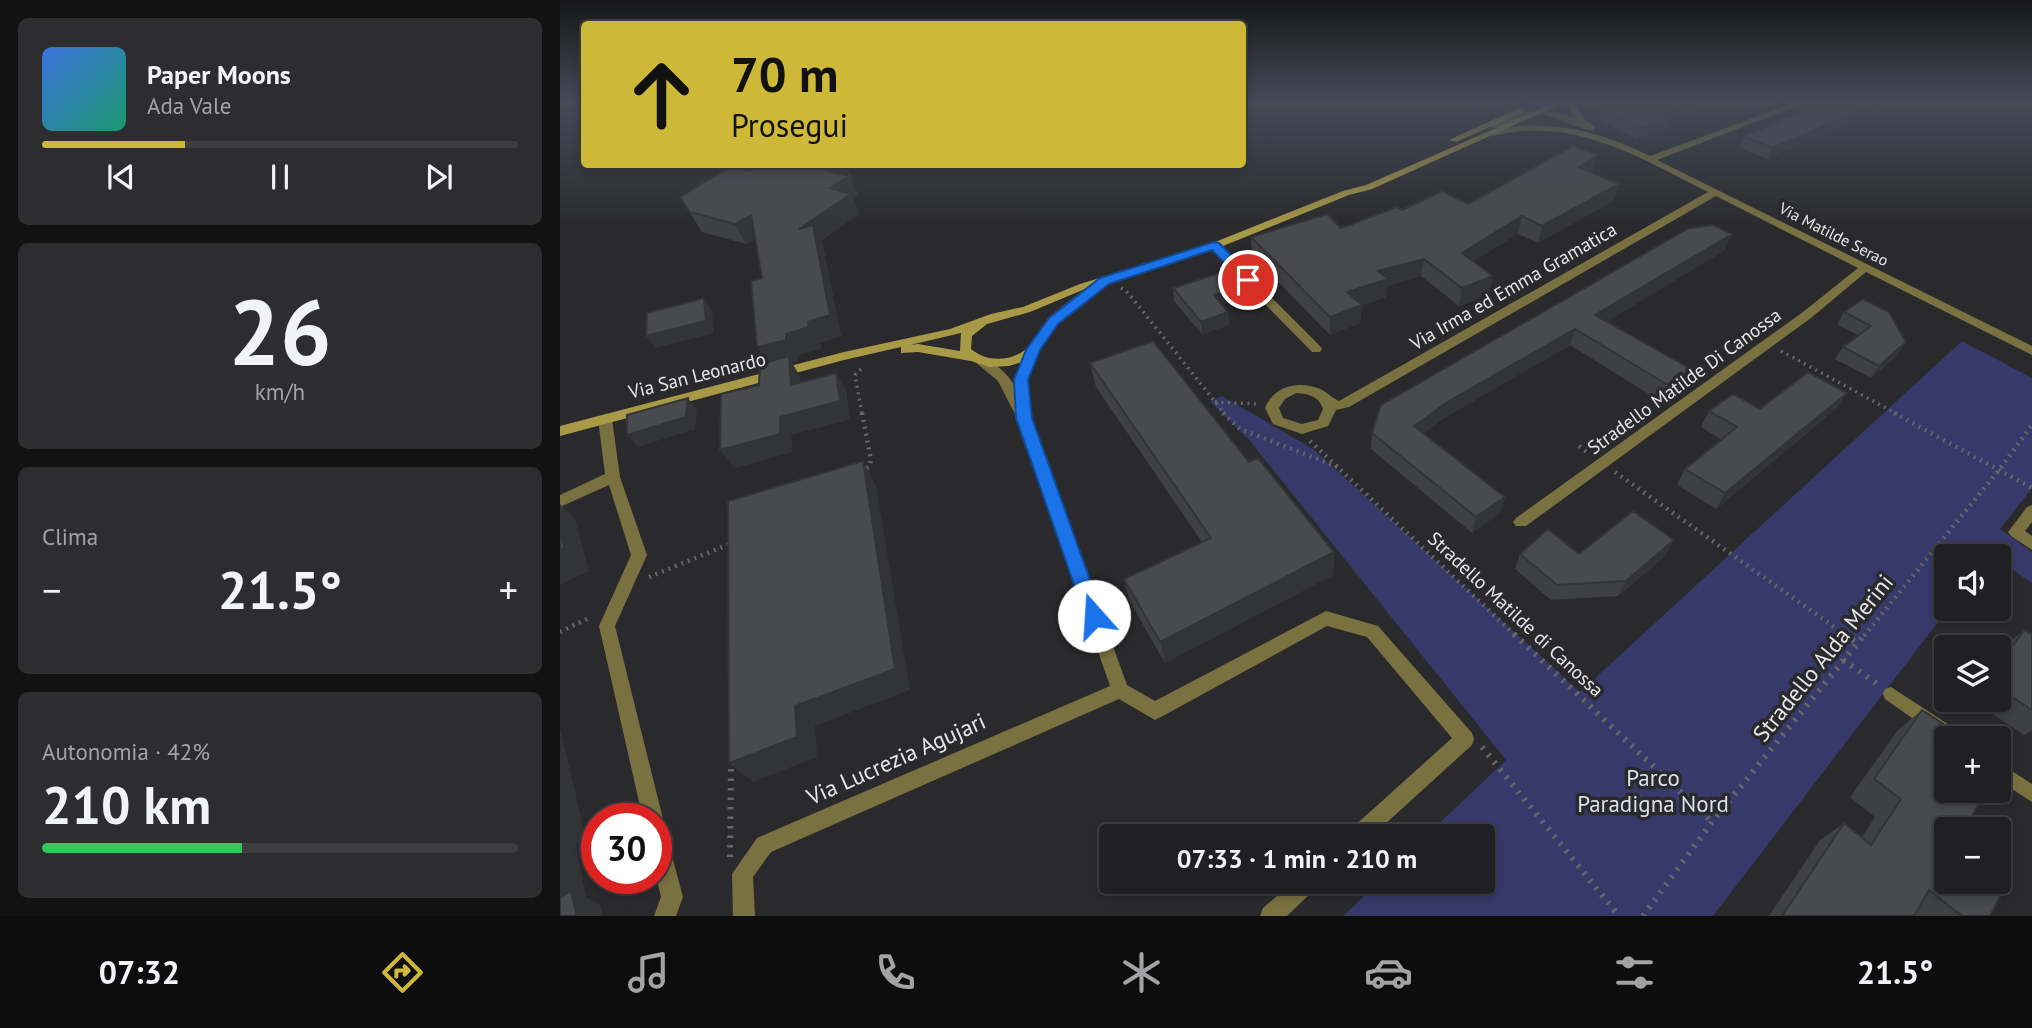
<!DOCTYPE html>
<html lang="it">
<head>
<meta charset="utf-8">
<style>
  :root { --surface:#202022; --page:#2d2d2f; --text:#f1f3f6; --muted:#a2a3a5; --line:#3d3e40; --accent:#ceb837 }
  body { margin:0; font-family:"PT Sans",sans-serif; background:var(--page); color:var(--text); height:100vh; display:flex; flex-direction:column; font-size:26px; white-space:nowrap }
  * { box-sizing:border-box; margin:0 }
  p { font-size:23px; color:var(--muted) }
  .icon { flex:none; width:38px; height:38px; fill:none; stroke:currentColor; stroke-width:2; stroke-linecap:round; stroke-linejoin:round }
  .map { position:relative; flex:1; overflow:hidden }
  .sheet { display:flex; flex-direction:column; gap:18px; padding:18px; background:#121213; width:560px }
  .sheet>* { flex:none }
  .banner { position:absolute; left:21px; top:21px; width:665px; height:147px; border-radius:7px; box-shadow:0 4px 10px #0003,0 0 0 2px var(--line); background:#ceb837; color:#111; overflow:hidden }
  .controls { position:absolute; left:1374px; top:544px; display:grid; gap:14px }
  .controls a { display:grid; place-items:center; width:77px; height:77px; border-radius:7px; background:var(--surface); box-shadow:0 4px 10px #0003,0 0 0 2px var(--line); font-size:35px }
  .speed { position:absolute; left:21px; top:803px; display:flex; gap:14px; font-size:35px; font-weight:700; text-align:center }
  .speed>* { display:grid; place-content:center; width:91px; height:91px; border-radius:50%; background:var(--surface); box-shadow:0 4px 10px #0003,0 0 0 2px var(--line); line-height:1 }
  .speed .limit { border:10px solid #d22; background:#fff; color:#111 }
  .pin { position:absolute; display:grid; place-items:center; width:60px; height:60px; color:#fff; margin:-30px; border:4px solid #fff; border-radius:50%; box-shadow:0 2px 7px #0007 }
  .me { position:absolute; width:77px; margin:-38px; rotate:341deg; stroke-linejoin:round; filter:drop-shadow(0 0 5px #0008) }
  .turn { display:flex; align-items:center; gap:24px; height:147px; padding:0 35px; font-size:32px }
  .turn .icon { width:91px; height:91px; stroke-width:2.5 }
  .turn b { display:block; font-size:49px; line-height:60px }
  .big { font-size:52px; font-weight:700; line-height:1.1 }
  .sheet .widget { flex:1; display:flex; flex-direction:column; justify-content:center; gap:10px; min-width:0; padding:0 24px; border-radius:10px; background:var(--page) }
  .sheet .dial { align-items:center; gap:0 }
  .dial b { font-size:91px; line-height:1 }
  .song { display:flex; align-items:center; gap:21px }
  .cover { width:84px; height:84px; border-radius:10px; background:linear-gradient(135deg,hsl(220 70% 55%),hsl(160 70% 35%)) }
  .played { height:7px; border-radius:4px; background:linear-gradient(90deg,var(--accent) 30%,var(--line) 30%) }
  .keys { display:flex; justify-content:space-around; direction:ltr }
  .heat { display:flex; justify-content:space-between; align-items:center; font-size:38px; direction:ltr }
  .charge { height:10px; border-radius:5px; background:linear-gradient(90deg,#34c759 42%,var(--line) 0) }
  .trip { position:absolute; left:539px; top:824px; width:396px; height:70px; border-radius:7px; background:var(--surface); box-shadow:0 4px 10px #0003,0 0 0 2px var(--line); font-weight:700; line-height:70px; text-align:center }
  .tab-bar { display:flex; height:112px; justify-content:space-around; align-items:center; background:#0d0d0e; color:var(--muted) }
  .tab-bar .icon { width:49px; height:49px }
  .tab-bar .selected { color:var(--accent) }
  .tab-bar b { font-size:32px; color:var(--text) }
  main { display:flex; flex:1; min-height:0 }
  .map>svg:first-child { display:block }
</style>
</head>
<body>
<main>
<section class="sheet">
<div class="widget">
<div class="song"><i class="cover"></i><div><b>Paper Moons</b><p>Ada Vale</p></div></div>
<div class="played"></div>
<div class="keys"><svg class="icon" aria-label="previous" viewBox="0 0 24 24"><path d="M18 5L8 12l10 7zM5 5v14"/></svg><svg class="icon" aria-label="pause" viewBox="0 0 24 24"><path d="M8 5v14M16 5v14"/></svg><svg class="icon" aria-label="next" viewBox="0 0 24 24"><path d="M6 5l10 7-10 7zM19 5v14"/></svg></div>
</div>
<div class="widget dial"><b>26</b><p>km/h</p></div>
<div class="widget"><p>Clima</p>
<div class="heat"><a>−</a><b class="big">21.5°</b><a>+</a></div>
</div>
<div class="widget"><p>Autonomia · 42%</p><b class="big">210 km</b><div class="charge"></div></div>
</section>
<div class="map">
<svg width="1472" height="916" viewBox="0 0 1472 916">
  <rect width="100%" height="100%" fill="#2a2a2d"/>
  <path fill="#37396a" d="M1402,341l70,37v110l-32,41 32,23v31l-33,-22 -1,-5h-7l-7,-4 -4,4h-34l2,53 -235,307h-370l36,-34h103v-46h-56l80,-76 -256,-319 -40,-40 12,-5 91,53 267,243z"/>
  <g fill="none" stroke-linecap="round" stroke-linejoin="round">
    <path stroke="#656568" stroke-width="3.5" stroke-dasharray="2 4.5" stroke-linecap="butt" d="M561,288l7,5 97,121
      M1221,351l116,63
      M301,369l-6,6 7,39
      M655,402l43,2"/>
    <path stroke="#656568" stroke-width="4.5" stroke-dasharray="2 5" stroke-linecap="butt" d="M302,413l9,47 -1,6 -7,5
      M663,413l17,16 98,38
      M1334,413l138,75
      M750,441l206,195
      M1019,446l9,7
      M1055,472l232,164
      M89,577l83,-34
      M0,632l31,-15
      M1304,636l135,-166 33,-45"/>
    <path stroke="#656568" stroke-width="6" stroke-dasharray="2.5 7" stroke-linecap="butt" d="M954,634l198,188
      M1285,634l12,9
      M1283,660l34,24
      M922,747l137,169
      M170,857l1,-96
      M1083,916l69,-94 153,-188"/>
    <path fill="#7a7140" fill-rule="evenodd" d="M1331,687l69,45 2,6h-16v4l-61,-43 -2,-5 2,-5z
      M1438,762l34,22v18l-34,-22z"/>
    <path fill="#7a7140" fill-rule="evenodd" d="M1008,101h8c3,11 8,21 19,25v4c-21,1 -41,-20 -64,-15 -13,3 -30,18 -41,12 25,-18 55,-21 84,-9l-3,-4z
      M1239,101h11l-153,59 375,186v9l-166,-83 -55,46 -285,208h-10l-3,-4 3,-4 287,-206 55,-44 -142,-72 -367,211 -13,3 -8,16 -26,8 -29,-10 -8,-16c9,-22 33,-28 55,-19 7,3 12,9 19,12l369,-209c-68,-34 -135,-77 -215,-56l-4,-3 1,-2c55,-14 110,0 160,25zM736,393c13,1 23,3 27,16l-5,11 -16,4 -19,-6 -4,-10 6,-9z
      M654,243l4,1 102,102 2,3 -2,3h-8l-102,-104v-4z
      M473,346l6,4 -12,30 3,26 -3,3 100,276 28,16 171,-90 52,15 94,107 2,6 -2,6 -100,91h-24l3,-7 101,-91 -85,-101 -40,-11 -166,91 -6,3 -36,-21 -348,153 -18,25 2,39h-22l-1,-42 25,-36 353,-152 -93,-268 -19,-37 -24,-20 6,-4c15,5 26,15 35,29 0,-12 8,-35 18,-40z
      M45,414l7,5 8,58 27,78 -32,71 48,193 -3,7 6,8 17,63 -7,19h-22l7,-19 -5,-21v-57h-13l-44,-193 32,-71 -22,-70 -49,22v-12l45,-21 -7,-55z
      M1472,505v17l-7,9 7,5v14l-21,-14 -3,-4 19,-25z
      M733,882h25l-3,7 -28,27h-27l3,-8z"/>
    <path fill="#a89947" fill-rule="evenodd" d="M998,101h10l-196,88 -23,6 -131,53 -109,34 -41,31 -13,15 -14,21 -19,13 -13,4 -19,1 -19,-6 -53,-9 -17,1v-6l-57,13 -284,76v-10l284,-74 106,-23 41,-15 32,-7 57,-23 130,-40 133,-53 23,-6zM525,289c-10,8 -21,15 -30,24 -10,10 -14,22 -24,32 -16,16 -42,19 -60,4l1,-13 15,-12 43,-12zM401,333l-1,18 -42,-7 -8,1z
      M961,107l4,3 -1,2 -68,30 -7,-2z"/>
  </g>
  <path fill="#3f4042" d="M1052,101h113l-54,19 -3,9 -30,11 -40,-20 3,-10 9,-3z
    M1267,101h70l-2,3 -128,55 -28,-12 5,-11z
    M190,171l104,8 -3,2 7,14 -5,4 6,15 -38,27 2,5 18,90 -21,7 1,5 -23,7v6l-6,2 7,12 1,7 36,-9 10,18 4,28 -59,16 1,17 -58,16 -14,-18 39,-65 7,-23 -4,-84 -6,-39 -10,5 -44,-12 -22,-35z
    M1032,172l27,12 -6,17 -75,42 -20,-9 -45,27 17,33 -31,12 -38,-30 -34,10 -1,11 -24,8 -2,18 -30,12 -78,-80 -1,-18 90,-9 61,-18 66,-6 125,-32z
    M1165,250l-119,72 85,47 -8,16 -23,16 -90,-56 -124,72 -22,16 81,64 -5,16 -28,20 -101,-84 1,-16z
    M679,286l1,12 -18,7 6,7 1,13 -27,9 -28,-33 -1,-13z
    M1303,299l35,56 -27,23 -36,-19 8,-12 15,-12 -21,-10 7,-13z
    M530,363l159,99 85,90 -1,23 -168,88 -35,-61 -6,-23 78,-37 -106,-155z
    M1287,393l-11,16 -120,100 -39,-24 8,-16 37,-29 -21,-13 8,-16 51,-2z
    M960,554l146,1 -48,41 -67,4 -36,-31z
    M1464,630l8,5v95l-8,5 -52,-35h26v-46l6,-7z
    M1362,710l24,120 44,86h-221l51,-76 24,-17 18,14 13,-20 -25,-20 48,-67z"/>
  <path fill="#333436" d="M682,101h38l-38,10z
    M1139,101h26l-54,19 -3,9 -30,11 3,-11 21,-15z
    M1323,101h14l-2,3 -128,55 5,-11z
    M1038,155l-5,17 -18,11 4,-16z
    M278,164h9l7,15 -3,2 7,14 -5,4 6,15 -38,27 2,5 18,90 -21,7 1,5 -23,7v6l-6,2 7,12 3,28 -32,-35 -13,-21 51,-25 -9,-93 31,-41 -2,-17z
    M1059,184l-6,17 -75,42 4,-17z
    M191,215l11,21 -16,8 -11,-20z
    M962,216l-4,18 -59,36 3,-17z
    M1172,234l-7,16 -135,82 5,-17z
    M864,259l-3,17 -34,10 -1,11 -24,8 -2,18 -30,12v-18l17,-25 31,-21z
    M933,276l-3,18 -31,12 3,-18z
    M679,286l1,12 -25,9 -1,-12z
    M144,298l8,13 2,22 -59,15 -9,-12z
    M668,312l1,13 -27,9 -1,-12z
    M1015,329l-5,16 -124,72 -34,25 2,-16 35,-25z
    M1346,342l-8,13 -27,23 8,-12z
    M1131,369l-8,16 -23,16 8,-16z
    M276,373l10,18 4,28 -59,16 1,17 -58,16 -14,-18 60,-33z
    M1287,393l-11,16 -120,100 9,-16z
    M128,398l9,12 -2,19 -57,18 -11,-12z
    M303,461l13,24 34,205 -95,36 2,31 -64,25 -24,-19 66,-57z
    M945,497l-5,16 -28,20 4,-16z
    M0,504l15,15 14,52 -29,14z
    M1114,540l-8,15 -48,41 8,-15z
    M774,552l-1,23 -168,88 -5,-21z
    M0,728l26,110 -10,6 10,54 14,6 3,12h-26l-17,-17z"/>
  <path fill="#494a4d" stroke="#333436" stroke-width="2" d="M1060,101h79l-37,13 10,4 -31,11 -40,-19 22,-8z
    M1267,101h56l-111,47 -28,-12z
    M1013,146l25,9 -19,12 40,17 -77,42 -20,-10 -60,37 31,23 -31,12 -38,-29 -46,12 10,8 -41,13 15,13 -32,12 -79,-80 76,-23 14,14 56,-21 5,3 40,-19 26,13z
    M202,164h76l-10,7 21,5 -19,12 21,6 -52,35 14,-4 17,90 -22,7 1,5 -23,7v6l-29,7 -6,-66 11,-3 -11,-63 -16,9 -45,-12 -10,-15 50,-30 20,4z
    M1153,225l19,9 -137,81 96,54 -23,16 -93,-56 -126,72 -35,25 91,71 -29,20 -104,-84 9,-28 308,-177z
    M666,271l13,15 -25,9 14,17 -27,10 -28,-34z
    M144,298l2,23 -60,15 1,-23z
    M1303,299l26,13 17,30 -27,24 -36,-19 28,-21 -27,-14z
    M593,341l96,121 9,-4 76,94 -174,90 -36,-63 87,-41 -121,-175z
    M229,356l2,29 45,-12 4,28 -60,16v17l-60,16 1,-56 38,-9 1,-21z
    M1248,372l39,21 -122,100 -40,-24 52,-42 -28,-16 24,-17 27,15z
    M128,398l-2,19 -59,18v-20z
    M303,461l32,208 -100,37 2,31 -68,26 -1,-262z
    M1073,511l41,29 -48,41 -69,4 -37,-31 28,-25 31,25z
    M0,531l4,17 -4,2z
    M1464,630l8,5v75l-34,-22v-22z
    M1362,710l43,28h-19v53h40l-22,39h-18v52h52v-12l12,8 -20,38h-28l-33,-26 -15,26h-132l62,-93 27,22 30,-46 -27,-20z
    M1438,761l4,3 -4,6z
    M11,891l6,25h-17v-18z"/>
  <linearGradient id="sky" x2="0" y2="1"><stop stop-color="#171719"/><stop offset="0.44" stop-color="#444a57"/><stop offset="1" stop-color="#444a57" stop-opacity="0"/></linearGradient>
  <rect width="1472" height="229" fill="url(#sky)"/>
  <path fill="#1a73e8" stroke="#114b97" stroke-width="2" d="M654,242l5,1 34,34v6h-9l-32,-33 -103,34 -51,40 -18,26 -12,30 4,38 71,198 -2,6 -7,2 -7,-2 -2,-6 -69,-198 -2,-38 12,-30 23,-32 51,-40z"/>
  <g text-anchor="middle" stroke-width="7" stroke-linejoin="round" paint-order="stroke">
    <g font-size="16" fill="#e7e7e9" stroke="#2a2a2d">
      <text transform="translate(1274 234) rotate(27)" y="6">Via Matilde Serao</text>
    </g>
    <g font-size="19" fill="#e7e7e9" stroke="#2a2a2d">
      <text transform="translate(953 286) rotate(-30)" y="7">Via Irma ed Emma Gramatica</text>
      <text transform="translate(137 375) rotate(-14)" y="7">Via San Leonardo</text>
      <text transform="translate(1124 381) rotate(-36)" y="7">Stradello Matilde Di Canossa</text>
      <text transform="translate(956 614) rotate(43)" y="7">Stradello Matilde di Canossa</text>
    </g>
    <g font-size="23" fill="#e7e7e9" stroke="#2a2a2d">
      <text transform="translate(1263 658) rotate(-51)" y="8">Stradello Alda Merini</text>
      <text transform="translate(336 759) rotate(-24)" y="8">Via Lucrezia Agujari</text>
    </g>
    <g font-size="23" fill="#dddff1" stroke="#2a2a2d">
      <text x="1093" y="786">Parco<tspan x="1093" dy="26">Paradigna Nord</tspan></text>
    </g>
  </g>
</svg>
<div class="controls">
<a><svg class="icon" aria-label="sound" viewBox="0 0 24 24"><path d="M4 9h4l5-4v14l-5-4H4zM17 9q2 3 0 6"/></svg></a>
<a><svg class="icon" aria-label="layers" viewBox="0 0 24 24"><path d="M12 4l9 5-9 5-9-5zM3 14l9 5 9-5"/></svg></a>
<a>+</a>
<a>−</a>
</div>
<div class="speed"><div class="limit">30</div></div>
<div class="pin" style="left:688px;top:280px;background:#d93025"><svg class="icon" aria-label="arrive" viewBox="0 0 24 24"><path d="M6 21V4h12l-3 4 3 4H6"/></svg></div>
<svg class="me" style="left:534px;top:616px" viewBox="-20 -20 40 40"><circle r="19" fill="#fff"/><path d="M0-13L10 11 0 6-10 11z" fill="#1a73e8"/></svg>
<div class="trip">07:33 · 1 min · 210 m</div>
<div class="banner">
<div class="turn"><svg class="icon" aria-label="ahead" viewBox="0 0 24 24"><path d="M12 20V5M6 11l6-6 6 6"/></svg><div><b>70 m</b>Prosegui</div></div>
</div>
</div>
</main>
<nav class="tab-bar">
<b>07:32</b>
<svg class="icon selected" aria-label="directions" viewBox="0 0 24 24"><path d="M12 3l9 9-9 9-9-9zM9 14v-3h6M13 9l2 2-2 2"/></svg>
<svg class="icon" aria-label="music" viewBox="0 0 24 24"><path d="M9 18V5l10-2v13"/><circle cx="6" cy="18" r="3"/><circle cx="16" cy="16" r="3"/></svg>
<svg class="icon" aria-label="phone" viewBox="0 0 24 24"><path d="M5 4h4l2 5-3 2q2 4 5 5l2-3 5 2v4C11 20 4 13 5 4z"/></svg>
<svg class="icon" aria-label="climate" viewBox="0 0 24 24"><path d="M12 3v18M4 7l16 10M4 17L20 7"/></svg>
<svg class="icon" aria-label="car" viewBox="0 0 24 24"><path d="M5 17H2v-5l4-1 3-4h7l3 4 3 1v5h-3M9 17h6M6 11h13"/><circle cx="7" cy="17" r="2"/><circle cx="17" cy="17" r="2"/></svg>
<svg class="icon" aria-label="filters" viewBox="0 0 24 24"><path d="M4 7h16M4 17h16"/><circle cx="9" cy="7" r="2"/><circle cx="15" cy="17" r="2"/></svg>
<b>21.5°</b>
</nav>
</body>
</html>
